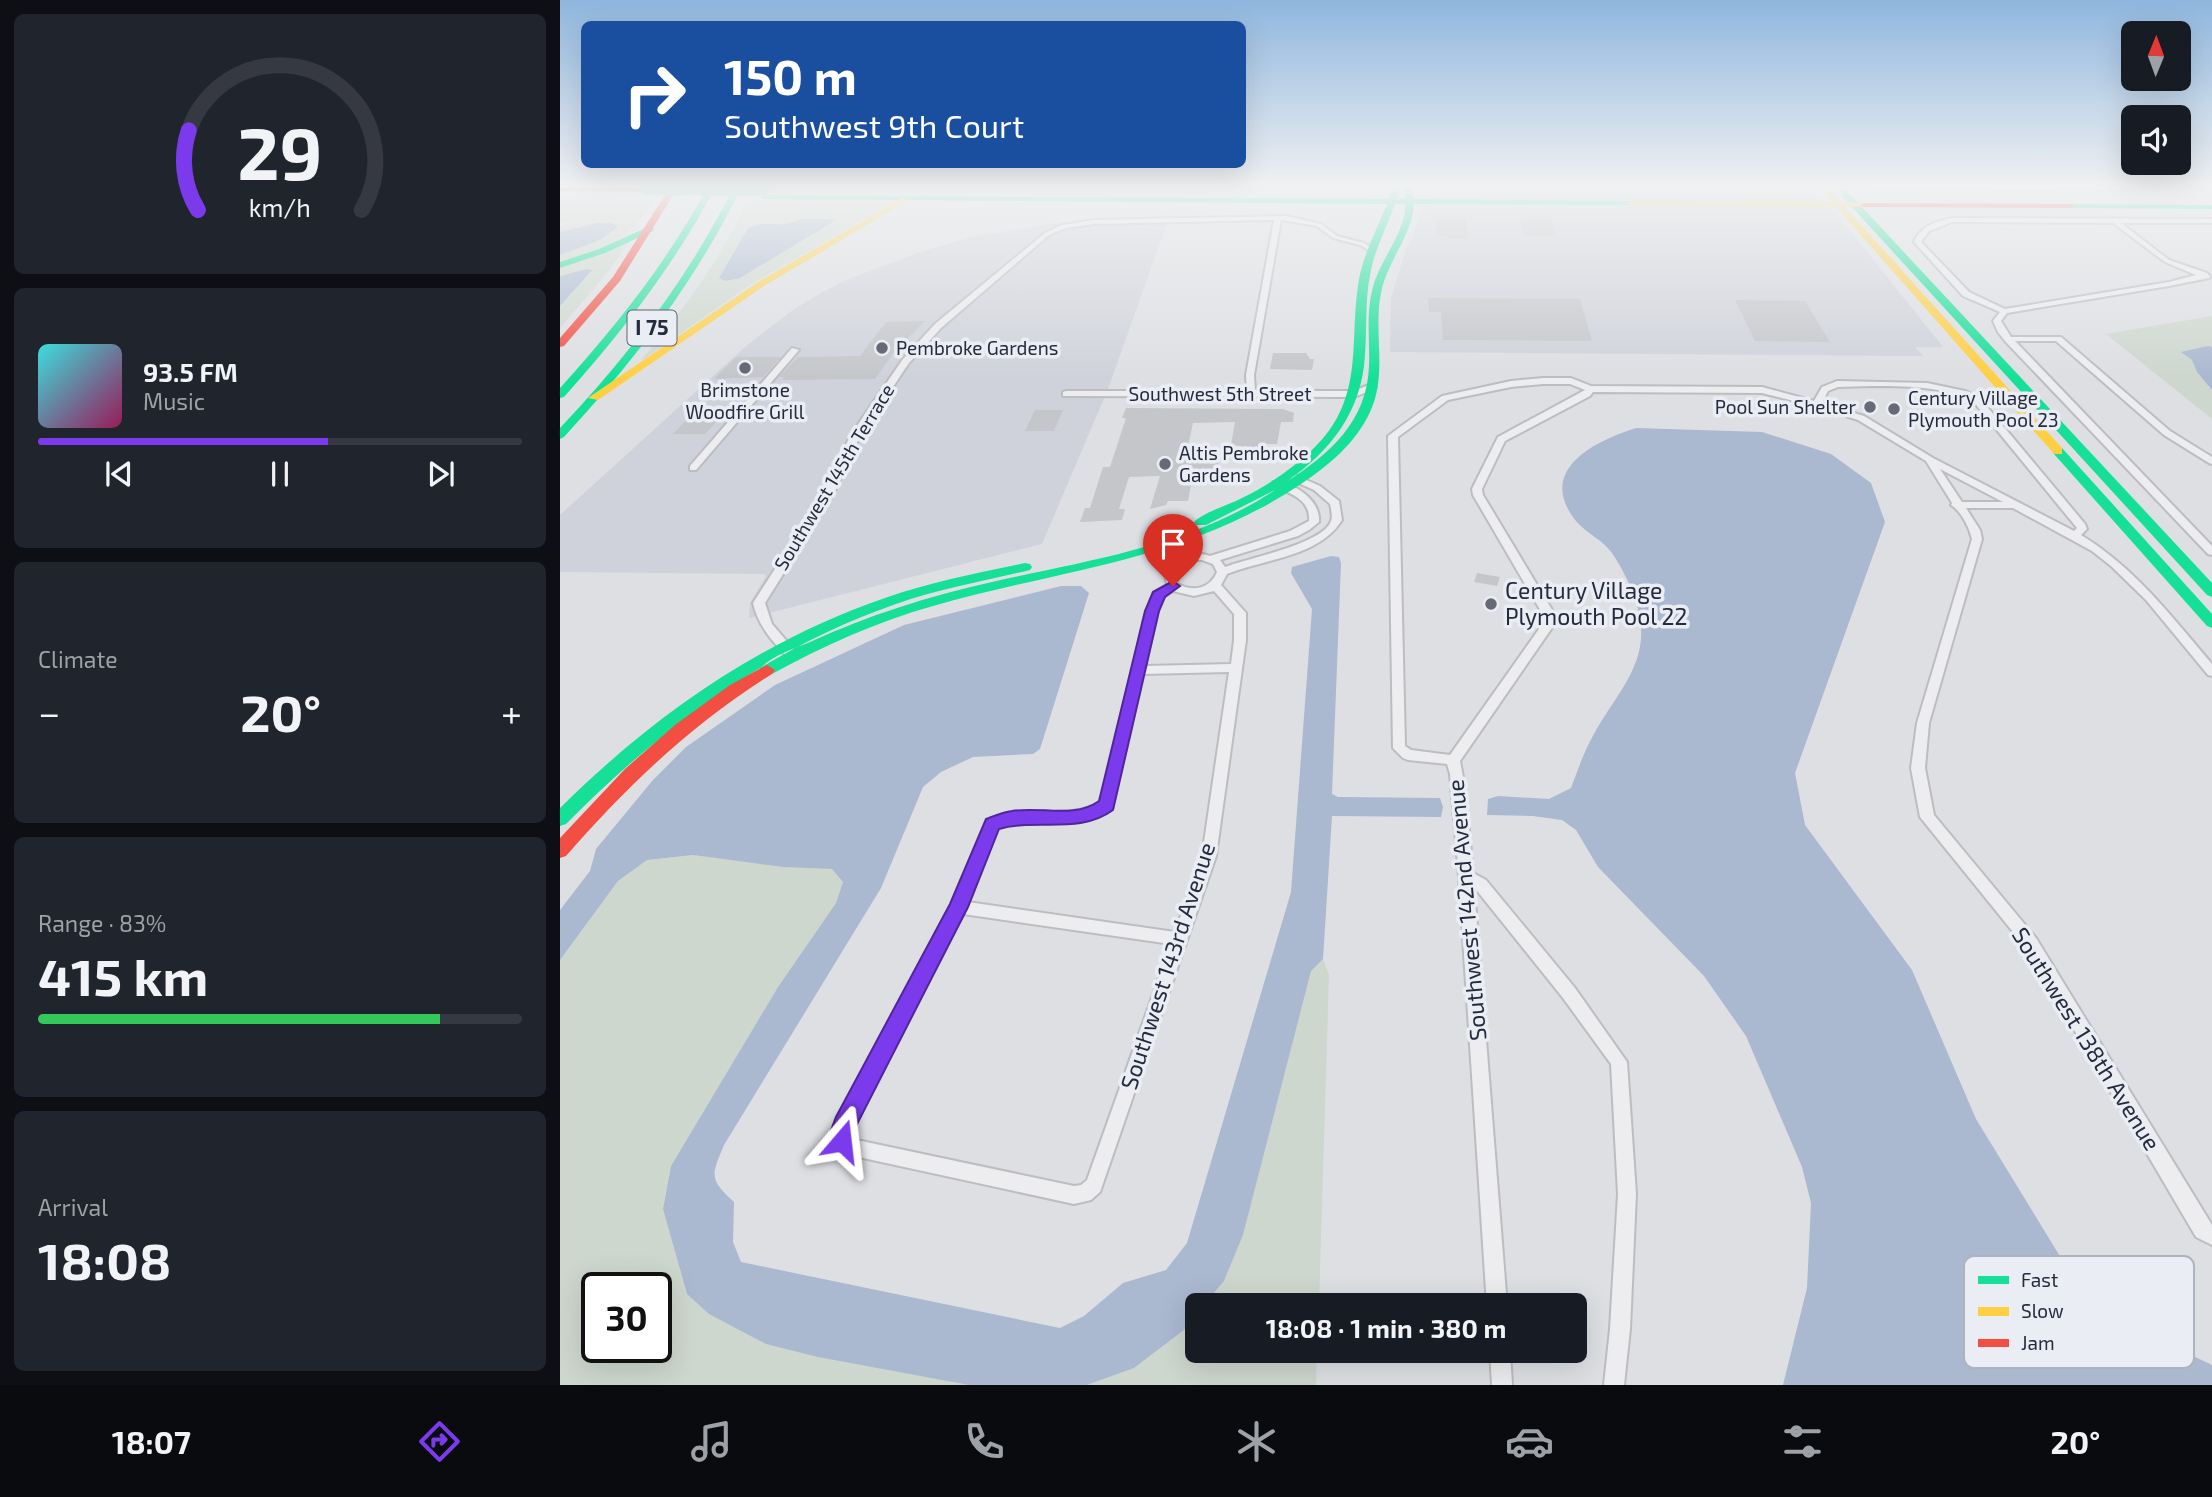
<!DOCTYPE html>
<html lang="en">
<head>
<meta charset="utf-8">
<style>
  :root { --surface:#171b24; --page:#20242c; --text:#f1f3f6; --muted:#9ea1a6; --line:#363941; --accent:#7c3aed }
  body { margin:0; font-family:"Exo 2",sans-serif; background:var(--page); color:var(--text); height:100vh; display:flex; flex-direction:column; font-size:26px; white-space:nowrap }
  * { box-sizing:border-box; margin:0 }
  p { font-size:23px; color:var(--muted) }
  .icon { flex:none; width:38px; height:38px; fill:none; stroke:currentColor; stroke-width:2; stroke-linecap:round; stroke-linejoin:round }
  .map { position:relative; flex:1; overflow:hidden }
  .details { display:flex; flex-direction:column; gap:14px; padding:14px; background:#0d0f14; width:560px }
  .details>* { flex:none }
  .hud { position:absolute; left:21px; top:21px; width:665px; height:147px; border-radius:10px; box-shadow:0 7px 28px #0002; background:#1a4fa0; color:#fff; overflow:hidden }
  .needle { width:46px; rotate:1deg }
  .tools { position:absolute; left:1561px; top:21px; display:grid; gap:14px }
  .tools a { display:grid; place-items:center; width:70px; height:70px; border-radius:10px; background:var(--surface); box-shadow:0 7px 28px #0002; font-size:35px }
  .speed { position:absolute; left:21px; top:1272px; display:flex; gap:14px; font-size:35px; font-weight:700; text-align:center }
  .speed>* { display:grid; place-content:center; width:91px; height:91px; border-radius:50%; background:var(--surface); box-shadow:0 7px 28px #0002; line-height:1 }
  .speed .limit { border:4px solid #111; border-radius:10px; background:#fff; color:#111 }
  .pin { position:absolute; display:grid; place-items:center; width:60px; height:60px; color:#fff; margin:-72px -30px; border-radius:50% 50% 50% 0; rotate:-45deg; box-shadow:0 0 7px #0007 }
  .pin .icon { rotate:45deg }
  .me { position:absolute; width:77px; margin:-38px; rotate:17deg; stroke-linejoin:round; filter:drop-shadow(0 0 5px #0008) }
  .turn { display:flex; align-items:center; gap:24px; height:147px; padding:0 28px; font-size:32px }
  .turn .icon { width:91px; height:91px; stroke-width:2.5 }
  .turn b { display:block; font-size:49px; line-height:60px }
  .big { font-size:52px; font-weight:700; line-height:1.1 }
  .details .widget { flex:1; display:flex; flex-direction:column; justify-content:center; gap:10px; min-width:0; padding:0 24px; border-radius:10px; background:var(--page) }
  .details .dial { align-items:center; gap:0 }
  .dial svg { height:182px; overflow:visible; fill:none; stroke:var(--line); stroke-width:7; stroke-linecap:round; text-anchor:middle }
  .dial text { fill:var(--text); stroke:none }
  .song { display:flex; align-items:center; gap:21px }
  .cover { width:84px; height:84px; border-radius:10px; background:linear-gradient(135deg,hsl(180 70% 55%),hsl(330 70% 35%)) }
  .played { height:7px; border-radius:4px; background:linear-gradient(90deg,var(--accent) 60%,var(--line) 60%) }
  .keys { display:flex; justify-content:space-around; direction:ltr }
  .heat { display:flex; justify-content:space-between; align-items:center; font-size:38px; direction:ltr }
  .charge { height:10px; border-radius:5px; background:linear-gradient(90deg,#34c759 83%,var(--line) 0) }
  .trip { position:absolute; left:625px; top:1293px; width:402px; height:70px; border-radius:10px; background:var(--surface); box-shadow:0 7px 28px #0002; font-weight:700; line-height:70px; text-align:center }
  .menu { display:flex; height:112px; justify-content:space-around; align-items:center; background:#090b0e; color:var(--muted) }
  .menu .icon { width:49px; height:49px }
  .menu .current { color:var(--accent) }
  .menu b { font-size:32px; color:var(--text) }
  main { display:flex; flex:1; min-height:0 }
  .map>svg:first-child { display:block }
</style>
</head>
<body>
<main>
<section class="details">
<div class="widget dial"><svg viewBox="0 0 100 80">
<path d="M14 69A42 42 0 1 1 86 69"/>
<path d="M14 69A42 42 0 0 1 10 34" stroke="#7c3aed"/>
<text x="50" y="56" font-size="32" font-weight="700">29</text>
<text x="50" y="72" font-size="11">km/h</text>
</svg></div>
<div class="widget">
<div class="song"><i class="cover"></i><div><b>93.5 FM</b><p>Music</p></div></div>
<div class="played"></div>
<div class="keys"><svg class="icon" aria-label="previous" viewBox="0 0 24 24"><path d="M18 5L8 12l10 7zM5 5v14"/></svg><svg class="icon" aria-label="pause" viewBox="0 0 24 24"><path d="M8 5v14M16 5v14"/></svg><svg class="icon" aria-label="next" viewBox="0 0 24 24"><path d="M6 5l10 7-10 7zM19 5v14"/></svg></div>
</div>
<div class="widget"><p>Climate</p>
<div class="heat"><a>−</a><b class="big">20°</b><a>+</a></div>
</div>
<div class="widget"><p>Range · 83%</p><b class="big">415 km</b><div class="charge"></div></div>
<div class="widget"><p>Arrival</p><b class="big">18:08</b></div>
</section>
<div class="map">
<svg width="1652" height="1385" viewBox="0 0 1652 1385">
  <rect width="100%" height="100%" fill="#dedfe3"/>
  <path fill="#cfd2da" d="M859,184h387l33,33 104,130h-28l8,9 -533,-4 1,-54 15,-49 6,-10 8,-29z
    M610,215l-62,174 -66,155 -293,74 1,-15 16,-27 -2,-2 -204,-2v-57l185,-168 45,-35 29,-18 30,-15 68,-26 55,-16 83,-14z"/>
  <path fill="#cdd7ce" fill-rule="evenodd" d="M0,199l94,1c-28,46 -47,45 -94,62v-7l40,-15 18,-12 -22,-5 -36,9v-5l10,-4h-10z
    M186,201h149l-148,86 -107,75c40,-49 82,-102 106,-161zM240,219h36l-96,59 -19,2 27,-52c20,-8 32,2 52,-9z
    M72,239l-25,34 -47,55v-22l11,-12 15,-25 -26,7v-9z
    M1652,316v103l-106,-85z
    M133,855l90,12 50,2 10,13 -7,21 -58,84 -107,179 -8,43 24,85 79,50 203,41h-409v-425l58,-79 29,-21zM37,1288h59v60h-59z
    M763,959l6,16 -10,330 -115,1 20,-25 19,-46 68,-265z
    M637,1314v37h120l-1,34h-229l47,-17 50,-38z"/>
  <path fill="#aab8d0" d="M240,219h38l-98,59 -15,3 -6,-3 29,-50c20,-9 32,2 52,-9z
    M36,223h16l6,4 -18,13 -40,15v-23z
    M26,269l6,1 -32,36v-30z
    M1648,346l4,1v43l-15,-18 -5,-12 -11,-8z
    M1076,428l126,4 69,22 40,29 14,39 -90,251 10,52 107,145 64,149 85,139 109,87 42,20v20h-429l24,-97 4,-85 -9,-36 -56,-131 -42,-60 -106,-109 -22,-37 -14,-10 -29,-4 -46,-1 1,-16 10,-3 51,3 22,-11c7,-18 13,-37 23,-54 18,-34 50,-65 47,-106 -1,-25 -15,-54 -29,-75 -9,-13 -26,-20 -36,-32 -41,-51 19,-80 60,-93z
    M771,556l8,1 2,6 -9,231 6,3 102,1 3,9 -2,10 -109,-1 -9,143 -12,12 -68,264 -19,46 -20,24 -7,1v8l-13,16 -50,38 -47,17h-118l-151,-28 -52,-13 -57,-30 -22,-20 -24,-85 8,-43 107,-179 58,-84 7,-21 -11,-13 -49,-2 -90,-12 -46,5 -29,21 -58,79v-50l30,-39 6,-22 57,-69 33,-33 89,-62 129,-60 157,-39h20l8,7 -49,156 -7,5 -60,3 -32,15 -18,15 -42,101 -157,257c-13,31 -15,34 10,57l-1,40 8,20 319,66 24,-12 39,-33 43,-13 21,-27 104,-351 21,-283 -21,-36 1,-6z"/>
  <path fill="#c4c6ca" d="M876,219h30l2,20h-21v-3h-10z
    M960,220h32l4,16h-32z
    M868,298l152,1 12,42 -149,-1 -2,-28h-12z
    M1175,300l70,1 25,41 -75,-1z
    M365,321l-31,31 -19,27 -93,1 3,-3h-6l19,-20 62,-1 26,-34z
    M713,353h33l4,6h4l-2,11 -42,-1z
    M176,357h45l-18,20 -49,2z
    M566,408l157,1 11,4 -1,9h-12l-4,22h-13l-6,4 -27,-3 4,-23 -42,1 -8,37 34,-2 -3,21 -24,1 -4,21h-20l-2,4 -16,4 10,-33 -31,1 -10,32h6l-3,11 -42,2 5,-14h5l13,-41h7l16,-49h-4z
    M475,410h28l-9,21h-29z
    M135,411h31l-21,23h-32z
    M917,573l23,4 -3,9 -23,-4z"/>
  <g fill="none" stroke-linecap="round" stroke-linejoin="round">
    <g stroke="#bcbdc1" stroke-width="4">
      <path id="street" d="M1298,184l257,3 4,-3h6v3l-9,4 -244,-2z
        M727,216l34,8 16,12 27,7 11,7 -5,1 -10,-6 -27,-7 -16,-12 -36,-6 -27,155 1,16h98l19,-7 4,3 -1,2 -21,8 -291,-1v-4l3,-1h181l-1,-16 28,-155 -180,4 -28,4 -17,7 -108,93 -32,35 -49,73 -26,57 -69,110 7,21 25,29 2,3 -2,3h-8c-16,-17 -31,-33 -36,-56l71,-110 26,-57 53,-77 32,-35 110,-91 17,-8 32,-5z
        M1392,218l260,1v4h-91l48,37 38,13 3,3 -1,2 -40,8 -162,27 -6,8 10,16h50l109,94 42,26v7l-3,-1 -45,-28 -108,-94h-41l197,205v9l-4,-1 -203,-213 -7,-9 -5,-11 7,-9 -37,-16 -49,-54c7,-16 22,-21 38,-24zM1392,222l161,1 52,39 31,13 -27,7 -164,27 -36,-17 -48,-50 8,-11z
        M232,348l7,2 -103,120h-6v-4z
        M983,378h28l20,8 171,1 52,14 8,-14 15,-6 90,2 38,8 14,6 106,127 2,5 -6,6c54,33 91,82 131,129v12l-4,-1 -62,-75 -35,-34 -19,-15 -79,-43h-47l14,22 2,9 -53,184 -4,45 9,47 102,123 176,287v20l-16,-8 -170,-289 -106,-131 -9,-49 6,-45 55,-184c-3,-12 -11,-28 -21,-34l1,-2 -26,-42 -68,-41 -44,-14 -52,-13 -169,-1 -3,4 -85,45 -23,48 1,6 71,118 2,9 -96,139 5,27 8,85 13,7 89,108 52,74 9,132 -6,135 -6,56h-20l6,-56 8,-135 -7,-130 -48,-66 -89,-111 33,419h-20l-28,-430 -9,-102 -3,-10 -39,-4 -5,-2 -10,-10 -5,-312 54,-40 69,-15zM983,384h27l15,6 -87,47 -26,52 1,6 69,118 2,9 -94,133 -39,-5 -6,-4 -7,-309 50,-37 63,-13zM1311,386c35,0 70,0 102,15l104,127 -3,3 -141,-73 -69,-42 -42,-13 6,-12 10,-4zM1380,469l63,33h-41z
        M730,473l30,13 19,15 3,19c-23,37 -78,39 -115,54l-6,11 25,28v27l-30,216 -116,336 -9,8 -17,4 -234,-51 -8,-20 6,-14 114,-214 35,-85c38,-17 77,2 114,-18l45,-191 8,-19 13,-7 -2,-10 11,-15 13,-5 14,-1 7,2 80,-25 19,-10c2,-22 -20,-28 -36,-35v-4c20,-1 48,18 46,40l-10,8 -11,6 -78,24 5,7c23,-9 98,-23 106,-46 2,-5 0,-12 -1,-17l-16,-14 -27,-12 -2,-2zM634,560h8l11,4 4,8c-7,17 -24,20 -39,12l-3,-9 9,-11zM613,591l21,5 20,-5 20,23v26l-3,24 -86,2 13,-55 5,-14zM669,672l-27,184 -27,76 -207,-30 29,-74c22,-10 44,-4 67,-5 18,-1 32,-6 48,-14l31,-135zM403,914l208,30 -84,236 -6,5 -7,1 -222,-47 -2,-6 1,-4z
        M930,1351h20l2,34h-20z"/>
    </g>
    <use href="#street" fill="#ededf0" fill-rule="evenodd"/>
    <path fill="#16e098" fill-rule="evenodd" d="M149,184h8c-41,79 -94,147 -153,213l-4,1v-10c57,-63 109,-128 149,-204z
      M175,184h8c-46,96 -108,176 -179,253l-4,2v-11c70,-74 130,-152 175,-244z
      M833,184h8l-4,15h8v-15h8v15l217,2 4,2 -4,2 -216,-1c-2,32 -27,57 -33,89 -8,39 7,81 -11,119 -14,31 -42,54 -69,72 -115,77 -239,85 -368,122 -57,16 -110,40 -161,68h-10l-3,-4c10,-13 36,-22 51,-28 59,-27 119,-46 182,-60 97,-22 199,-36 283,-92l-69,35h-10l-2,-3c12,-11 33,-16 48,-24 25,-12 50,-29 70,-48 56,-53 35,-111 48,-176 6,-25 18,-47 27,-70l-624,-5 -3,-4 629,4zM835,204h10v8c-5,28 -27,51 -33,79 -6,24 -2,50 -3,75 -2,55 -39,88 -83,116 45,-31 76,-71 79,-127 2,-27 0,-54 5,-80 4,-25 17,-48 25,-71z
      M1281,191h6l365,392v14l-5,-2 -366,-400z
      M1508,204l144,1v4l-141,-1 -4,-2z
      M90,226l4,3 -1,2 -48,22 -45,15v-6l39,-13z
      M1498,447l4,1 150,166v14l-5,-2 -153,-172 -2,-3z
      M465,563l5,1 2,3 -2,3c-45,11 -91,19 -134,34 -129,45 -235,124 -330,220l-6,2v-18c94,-93 200,-167 325,-210 45,-16 93,-25 140,-35z"/>
    <path fill="#ffcf43" fill-rule="evenodd" d="M1256,184h8l17,18 26,1 1,2 -4,2h-19l217,241v6h-8l-218,-247 -206,-2 -4,-2 4,-2 202,1z
      M342,198l7,2 -145,86 -166,114 -10,-2 170,-116z"/>
    <path fill="#f24e42" fill-rule="evenodd" d="M112,184h8l-60,97 -56,65 -4,1v-9l53,-61z
      M0,187l85,1 4,2 -4,2 -85,-1z
      M1304,203l207,1 4,2 -4,2 -210,-1 -1,-2z
      M207,665l8,5 -3,4c-80,50 -144,111 -206,182l-6,2v-20l65,-69 50,-44 55,-40z"/>
    <g stroke="#b0b2b8" stroke-width="10" stroke-linecap="butt">
      <path id="fast-bridge" d="M85,190l120,1"/>
    </g>
    <use href="#fast-bridge" stroke="#16e098" stroke-width="9"/>
  </g>
  <linearGradient id="sky" x2="0" y2="1"><stop stop-color="#8fb6de"/><stop offset="0.49" stop-color="#f0f1f2"/><stop offset="1" stop-color="#f0f1f2" stop-opacity="0"/></linearGradient>
  <rect width="1652" height="378" fill="url(#sky)"/>
  <path fill="#7c3aed" stroke="#51269a" stroke-width="2" d="M613,581l7,5 -15,11 -6,14 -46,199c-34,25 -76,8 -114,19l-31,78 -114,223 -3,19 -9,4 -8,-4 -4,-16 6,-16 114,-213 36,-85c8,-3 17,-7 26,-8 29,-5 62,8 87,-10l46,-190 8,-19z"/>
  <g fill="#666a76" stroke="#eaedf4" stroke-width="2.5">
    <circle cx="322" cy="348" r="7"/>
    <circle cx="185" cy="368" r="7"/>
    <circle cx="1310" cy="407" r="7"/>
    <circle cx="1334" cy="409" r="7"/>
    <circle cx="605" cy="464" r="7"/>
    <circle cx="931" cy="604" r="7"/>
  </g>
  <g text-anchor="middle" stroke-width="7" stroke-linejoin="round" paint-order="stroke">
    <g font-size="19" fill="#252b3c" stroke="#eaedf4" text-anchor="start">
      <text x="336" y="355">Pembroke Gardens</text>
      <text x="185" y="397" text-anchor="middle">Brimstone<tspan x="185" dy="22">Woodfire Grill</tspan></text>
      <text x="1348" y="405">Century Village<tspan x="1348" dy="22">Plymouth Pool 23</tspan></text>
      <text x="1296" y="414" text-anchor="end">Pool Sun Shelter</text>
      <text x="619" y="460">Altis Pembroke<tspan x="619" dy="22">Gardens</tspan></text>
    </g>
    <g font-size="19" fill="#252b3c" stroke="#eaedf4">
      <text x="660" y="401">Southwest 5th Street</text>
      <text transform="translate(274 477) rotate(-59)" y="7">Southwest 145th Terrace</text>
    </g>
    <rect fill="#eaedf4" stroke="#606573" stroke-width="2" x="67.5" y="310.5" width="49" height="35" rx="5"/>
    <g font-size="21" font-weight="bold" fill="#252b3c">
      <text x="92" y="335">I 75</text>
    </g>
    <g font-size="23" fill="#252b3c" stroke="#eaedf4" text-anchor="start">
      <text x="945" y="599">Century Village<tspan x="945" dy="26">Plymouth Pool 22</tspan></text>
    </g>
    <g font-size="23" fill="#252b3c" stroke="#eaedf4">
      <text transform="translate(907 910) rotate(-95)" y="8">Southwest 142nd Avenue</text>
      <text transform="translate(608 966) rotate(-72)" y="8">Southwest 143rd Avenue</text>
      <text transform="translate(1526 1039) rotate(58)" y="8">Southwest 138th Avenue</text>
    </g>
  </g>
  <rect x="1404" y="1256" width="230" height="112" rx="10" fill="#eaedf4" stroke="#afb3bd" stroke-width="2"/>
  <rect x="1418" y="1276" width="31" height="8" fill="#16e098"/>
  <rect x="1418" y="1307" width="31" height="9" fill="#ffcf43"/>
  <rect x="1418" y="1339" width="31" height="8" fill="#f24e42"/>
  <g font-size="19" fill="#252b3c">
    <text x="1461" y="1287">Fast</text>
    <text x="1461" y="1318">Slow</text>
    <text x="1461" y="1350">Jam</text>
  </g>
</svg>
<div class="tools">
<a><svg class="needle" viewBox="-14 -14 28 28"><path d="M0-13l5 13h-10z" fill="#e53935"/><path d="M0 13l5-13h-10z" fill="#9ea1a6"/></svg></a>
<a><svg class="icon" aria-label="sound" viewBox="0 0 24 24"><path d="M4 9h4l5-4v14l-5-4H4zM17 9q2 3 0 6"/></svg></a>
</div>
<div class="speed"><div class="limit">30</div></div>
<div class="pin" style="left:613px;top:586px;background:#d93025"><svg class="icon" aria-label="arrive" viewBox="0 0 24 24"><path d="M6 21V4h12l-3 4 3 4H6"/></svg></div>
<svg class="me" style="left:282px;top:1141px" viewBox="-20 -20 40 40"><path d="M0-17L14 15 0 8-14 15z" fill="#7c3aed" stroke="#fff" stroke-width="4"/></svg>
<div class="trip">18:08 · 1 min · 380 m</div>
<div class="hud">
<div class="turn"><svg class="icon" aria-label="right" viewBox="0 0 24 24"><path d="M7 20v-9h11M14 6l5 5-5 5"/></svg><div><b>150 m</b>Southwest 9th Court</div></div>
</div>
</div>
</main>
<nav class="menu">
<b>18:07</b>
<svg class="icon current" aria-label="directions" viewBox="0 0 24 24"><path d="M12 3l9 9-9 9-9-9zM9 14v-3h6M13 9l2 2-2 2"/></svg>
<svg class="icon" aria-label="music" viewBox="0 0 24 24"><path d="M9 18V5l10-2v13"/><circle cx="6" cy="18" r="3"/><circle cx="16" cy="16" r="3"/></svg>
<svg class="icon" aria-label="phone" viewBox="0 0 24 24"><path d="M5 4h4l2 5-3 2q2 4 5 5l2-3 5 2v4C11 20 4 13 5 4z"/></svg>
<svg class="icon" aria-label="climate" viewBox="0 0 24 24"><path d="M12 3v18M4 7l16 10M4 17L20 7"/></svg>
<svg class="icon" aria-label="car" viewBox="0 0 24 24"><path d="M5 17H2v-5l4-1 3-4h7l3 4 3 1v5h-3M9 17h6M6 11h13"/><circle cx="7" cy="17" r="2"/><circle cx="17" cy="17" r="2"/></svg>
<svg class="icon" aria-label="filters" viewBox="0 0 24 24"><path d="M4 7h16M4 17h16"/><circle cx="9" cy="7" r="2"/><circle cx="15" cy="17" r="2"/></svg>
<b>20°</b>
</nav>
</body>
</html>
